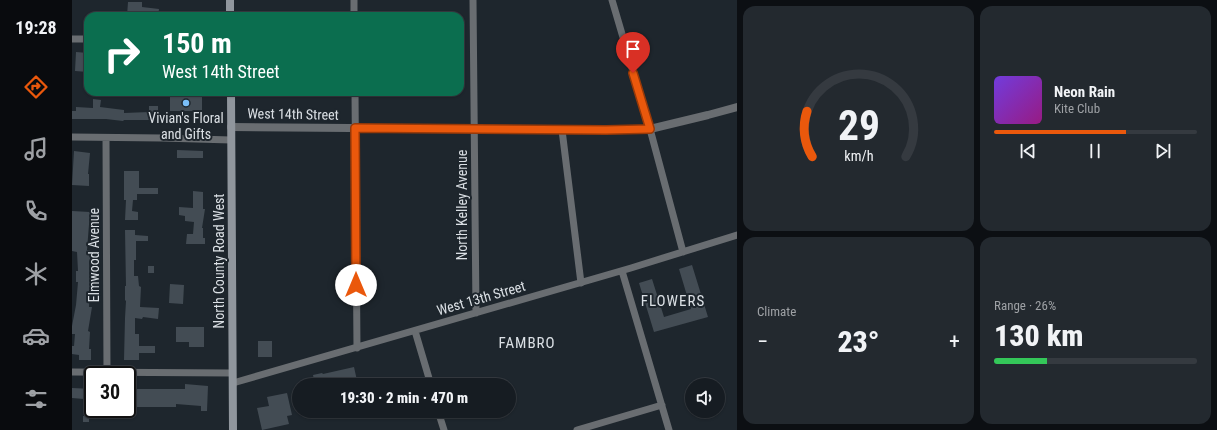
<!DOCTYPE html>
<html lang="en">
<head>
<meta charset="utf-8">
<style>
  :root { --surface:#161c22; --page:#23292f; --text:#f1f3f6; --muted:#9ea1a5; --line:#353a40; --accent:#ea580c }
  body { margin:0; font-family:"Roboto Condensed",sans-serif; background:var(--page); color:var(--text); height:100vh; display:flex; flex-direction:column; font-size:15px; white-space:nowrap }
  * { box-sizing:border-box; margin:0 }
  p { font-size:13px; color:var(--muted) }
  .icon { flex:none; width:22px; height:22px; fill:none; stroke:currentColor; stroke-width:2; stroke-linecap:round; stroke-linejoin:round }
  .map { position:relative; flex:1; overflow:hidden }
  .sheet { display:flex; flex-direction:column; gap:6px; padding:6px; background:#0c0f13; width:480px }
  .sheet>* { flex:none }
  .top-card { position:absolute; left:12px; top:12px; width:380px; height:84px; border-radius:12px; box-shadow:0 1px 3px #0004,0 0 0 1px var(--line); background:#0b6e4f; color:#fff; overflow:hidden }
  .buttons { position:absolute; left:613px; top:378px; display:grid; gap:8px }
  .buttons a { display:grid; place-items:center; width:40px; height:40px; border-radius:50%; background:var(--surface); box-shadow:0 1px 3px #0004,0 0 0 1px var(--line); font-size:20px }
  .speed { position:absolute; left:12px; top:366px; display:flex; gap:8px; font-size:20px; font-weight:700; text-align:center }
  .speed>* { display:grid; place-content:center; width:52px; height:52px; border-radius:50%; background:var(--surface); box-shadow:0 1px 3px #0004,0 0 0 1px var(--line); line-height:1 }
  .speed .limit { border:2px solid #111; border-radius:6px; background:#fff; color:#111 }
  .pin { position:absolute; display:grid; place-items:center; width:34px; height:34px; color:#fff; margin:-41px -17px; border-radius:50% 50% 50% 0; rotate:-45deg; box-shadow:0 0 4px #0007 }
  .pin .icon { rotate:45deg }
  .me { position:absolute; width:44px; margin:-22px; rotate:0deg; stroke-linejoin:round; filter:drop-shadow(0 0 3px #0008) }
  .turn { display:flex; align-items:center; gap:14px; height:84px; padding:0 12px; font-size:18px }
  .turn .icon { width:52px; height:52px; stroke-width:2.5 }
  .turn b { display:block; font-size:28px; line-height:34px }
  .big { font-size:30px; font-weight:800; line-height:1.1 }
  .sheet .widget { flex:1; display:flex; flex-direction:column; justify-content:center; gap:6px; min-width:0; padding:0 14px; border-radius:12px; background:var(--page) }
  .sheet .dial { align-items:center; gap:0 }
  .dial svg { height:104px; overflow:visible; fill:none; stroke:var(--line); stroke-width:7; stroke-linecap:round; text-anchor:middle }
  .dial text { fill:var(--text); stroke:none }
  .song { display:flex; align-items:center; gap:12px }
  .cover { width:48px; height:48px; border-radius:6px; background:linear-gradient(135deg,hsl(260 70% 55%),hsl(310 70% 35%)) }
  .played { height:4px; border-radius:2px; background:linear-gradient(90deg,var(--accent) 65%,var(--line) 65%) }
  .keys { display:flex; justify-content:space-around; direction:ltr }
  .heat { display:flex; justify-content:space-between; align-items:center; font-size:22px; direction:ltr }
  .charge { height:6px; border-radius:3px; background:linear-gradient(90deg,#34c759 26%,var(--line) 0) }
  .sheet .tiles { flex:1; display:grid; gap:6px; grid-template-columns:repeat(2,1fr) }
  .trip { position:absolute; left:220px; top:378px; width:224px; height:40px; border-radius:20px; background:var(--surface); box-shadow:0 1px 3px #0004,0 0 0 1px var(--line); font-weight:800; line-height:40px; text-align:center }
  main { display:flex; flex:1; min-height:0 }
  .tab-bar { display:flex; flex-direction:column; width:72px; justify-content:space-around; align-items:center; background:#090b0e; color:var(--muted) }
  .tab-bar .icon { width:28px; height:28px }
  .tab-bar .selected { color:var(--accent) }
  .tab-bar b { font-size:18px; color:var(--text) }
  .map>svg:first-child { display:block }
</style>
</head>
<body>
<main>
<nav class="tab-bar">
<b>19:28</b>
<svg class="icon selected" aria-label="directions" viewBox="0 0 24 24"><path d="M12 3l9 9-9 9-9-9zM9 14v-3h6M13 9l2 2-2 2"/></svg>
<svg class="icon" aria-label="music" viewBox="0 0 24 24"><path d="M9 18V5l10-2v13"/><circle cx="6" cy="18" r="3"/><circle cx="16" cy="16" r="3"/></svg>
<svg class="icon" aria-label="phone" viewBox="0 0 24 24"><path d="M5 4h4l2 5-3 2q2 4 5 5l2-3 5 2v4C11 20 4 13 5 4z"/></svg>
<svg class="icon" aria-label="climate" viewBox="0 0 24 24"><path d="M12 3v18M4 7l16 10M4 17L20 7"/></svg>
<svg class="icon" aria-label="car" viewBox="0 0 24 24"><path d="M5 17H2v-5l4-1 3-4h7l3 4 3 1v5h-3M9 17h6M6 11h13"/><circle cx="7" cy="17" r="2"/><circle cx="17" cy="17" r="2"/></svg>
<svg class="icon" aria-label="filters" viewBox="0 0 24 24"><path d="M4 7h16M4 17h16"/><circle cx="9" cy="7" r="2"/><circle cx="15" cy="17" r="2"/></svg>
</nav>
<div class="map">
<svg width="665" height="430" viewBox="0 0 665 430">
  <rect width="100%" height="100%" fill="#1e262d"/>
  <path fill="#434c54" d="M56,2h14v5l17,2 -1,7h-31z
    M4,52l12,1v19l-13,-1z
    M98,95l32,1v15h-32z
    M21,99l8,1 -1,7 24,3v3l25,-1v-6h9v14h-34l-1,1 -17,-2h-34v-8h4v-4l17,1z
    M105,150l26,1v7h-26z
    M2,151l16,2 -2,21h1v12l-17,-1z
    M52,171h15v17h19v6h-21v6h-4l-1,11 6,1v8h-13l1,-20h-2z
    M121,191l10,1v17h2l-3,19h1v10h2v6h-19l1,-10h6l1,-12 -9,-1v-5l-6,-1v-8l14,1z
    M0,211l18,1 -3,38h3v12h-1l1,25 -1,20h3l-4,24 2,1 -1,17h2v11h-12v-5l-7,-1v-8h2l1,-12h-3v-8l4,-21 2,-23h-2v-11h2l-1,-19 -5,-1z
    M53,230h10v5l13,1v5h-12v19h-2v16h4l1,10 2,1 -1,20 19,1 -1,11 -15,-2 -1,2 -7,-1v16h4v12h16v7h-16v7h-15l1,-42 1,-17 -1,-1v-14h1z
    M620,265l16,52 -54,15 -15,-49 13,-4 12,38 27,-8 -12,-40z
    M76,266h6v7h-6z
    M98,284l14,1 -1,19 -14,-1z
    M104,327h28v20h-15v-5h-13z
    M186,341h14v16h-14z
    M282,367l4,18h-43l-2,-10 9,-2 1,1z
    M113,384l23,2 -1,25h-6v-5l-25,-2v3h-49v-18h58z
    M0,388l21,1v21h7v9h-11v3h-6v-6h1v-17l-12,-1z
    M215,393l5,22 -5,1 2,8 -27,6 -5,-22 12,-2 -2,-9z"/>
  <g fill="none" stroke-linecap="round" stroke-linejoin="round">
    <path stroke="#696d71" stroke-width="7" d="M282,0v16
      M401,0l3,313
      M540,0l38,129 33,123
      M0,39h16
      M283,92l2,256
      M490,130l19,153
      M0,137l90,1 69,2
      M34,138l1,234
      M550,271l47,159
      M343,331l16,54
      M0,372l160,1
      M161,383l398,-115 106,-33
      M366,411l6,19
      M505,430l85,-25"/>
    <path stroke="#696d71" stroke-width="8" d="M159,127l375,3 44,-1 58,-14 29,-8"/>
    <path stroke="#90969d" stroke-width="8" d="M158,0v16
      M159,92l2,338"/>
  </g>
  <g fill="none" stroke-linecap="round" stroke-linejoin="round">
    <g stroke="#983908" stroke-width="10">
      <path id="route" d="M284,285l-1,-157 251,2 44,-1 -17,-56"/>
    </g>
    <use href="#route" stroke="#ea580c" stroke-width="7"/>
  </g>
  <circle fill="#7abff8" stroke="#1e262d" stroke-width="1.5" cx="114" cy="103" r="4"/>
  <g text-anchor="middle" stroke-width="4" stroke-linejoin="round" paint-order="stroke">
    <g font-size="14" fill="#dbe0e5" stroke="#1e262d">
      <text transform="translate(221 114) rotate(1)" y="5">West 14th Street</text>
      <text transform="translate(390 205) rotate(-90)" y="5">North Kelley Avenue</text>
      <text transform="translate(22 255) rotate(-90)" y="5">Elmwood Avenue</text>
      <text transform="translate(147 261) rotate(-90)" y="5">North County Road West</text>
      <text transform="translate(409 298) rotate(-16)" y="5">West 13th Street</text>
    </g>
    <g font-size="14" fill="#dbe0e5" stroke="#1e262d">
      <text x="114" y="123">Vivian's Floral<tspan x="114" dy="16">and Gifts</tspan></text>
    </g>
    <g font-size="15" letter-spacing="1" fill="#dbe0e5" stroke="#1e262d">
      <text x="601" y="306">FLOWERS</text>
      <text x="455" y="348">FAMBRO</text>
    </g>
  </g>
</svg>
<div class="buttons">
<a><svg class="icon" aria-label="sound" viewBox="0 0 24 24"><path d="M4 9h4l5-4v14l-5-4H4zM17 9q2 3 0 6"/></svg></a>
</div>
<div class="speed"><div class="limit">30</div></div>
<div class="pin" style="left:561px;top:73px;background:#d93025"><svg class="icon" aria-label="arrive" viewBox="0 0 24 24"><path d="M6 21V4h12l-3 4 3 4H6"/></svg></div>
<svg class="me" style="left:284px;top:285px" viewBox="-20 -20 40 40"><circle r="19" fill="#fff"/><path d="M0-13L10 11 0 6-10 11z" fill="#ea580c"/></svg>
<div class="trip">19:30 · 2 min · 470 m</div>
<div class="top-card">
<div class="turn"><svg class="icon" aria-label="right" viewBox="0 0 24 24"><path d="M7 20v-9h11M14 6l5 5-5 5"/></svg><div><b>150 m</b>West 14th Street</div></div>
</div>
</div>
<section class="sheet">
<div class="tiles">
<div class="widget dial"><svg viewBox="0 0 100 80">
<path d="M14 69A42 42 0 1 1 86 69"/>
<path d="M14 69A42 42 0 0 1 10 34" stroke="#ea580c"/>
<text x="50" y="56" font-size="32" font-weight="700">29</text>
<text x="50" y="72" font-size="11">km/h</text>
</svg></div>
<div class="widget">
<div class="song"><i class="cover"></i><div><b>Neon Rain</b><p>Kite Club</p></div></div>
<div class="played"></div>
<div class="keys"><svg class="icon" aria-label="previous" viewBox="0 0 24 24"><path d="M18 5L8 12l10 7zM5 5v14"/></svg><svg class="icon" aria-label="pause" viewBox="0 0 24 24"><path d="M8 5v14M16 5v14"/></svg><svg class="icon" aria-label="next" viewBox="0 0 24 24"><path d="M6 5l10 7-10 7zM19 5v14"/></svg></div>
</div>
<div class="widget"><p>Climate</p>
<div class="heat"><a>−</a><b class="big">23°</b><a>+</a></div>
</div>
<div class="widget"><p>Range · 26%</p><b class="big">130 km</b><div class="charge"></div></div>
</div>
</section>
</main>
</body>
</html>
